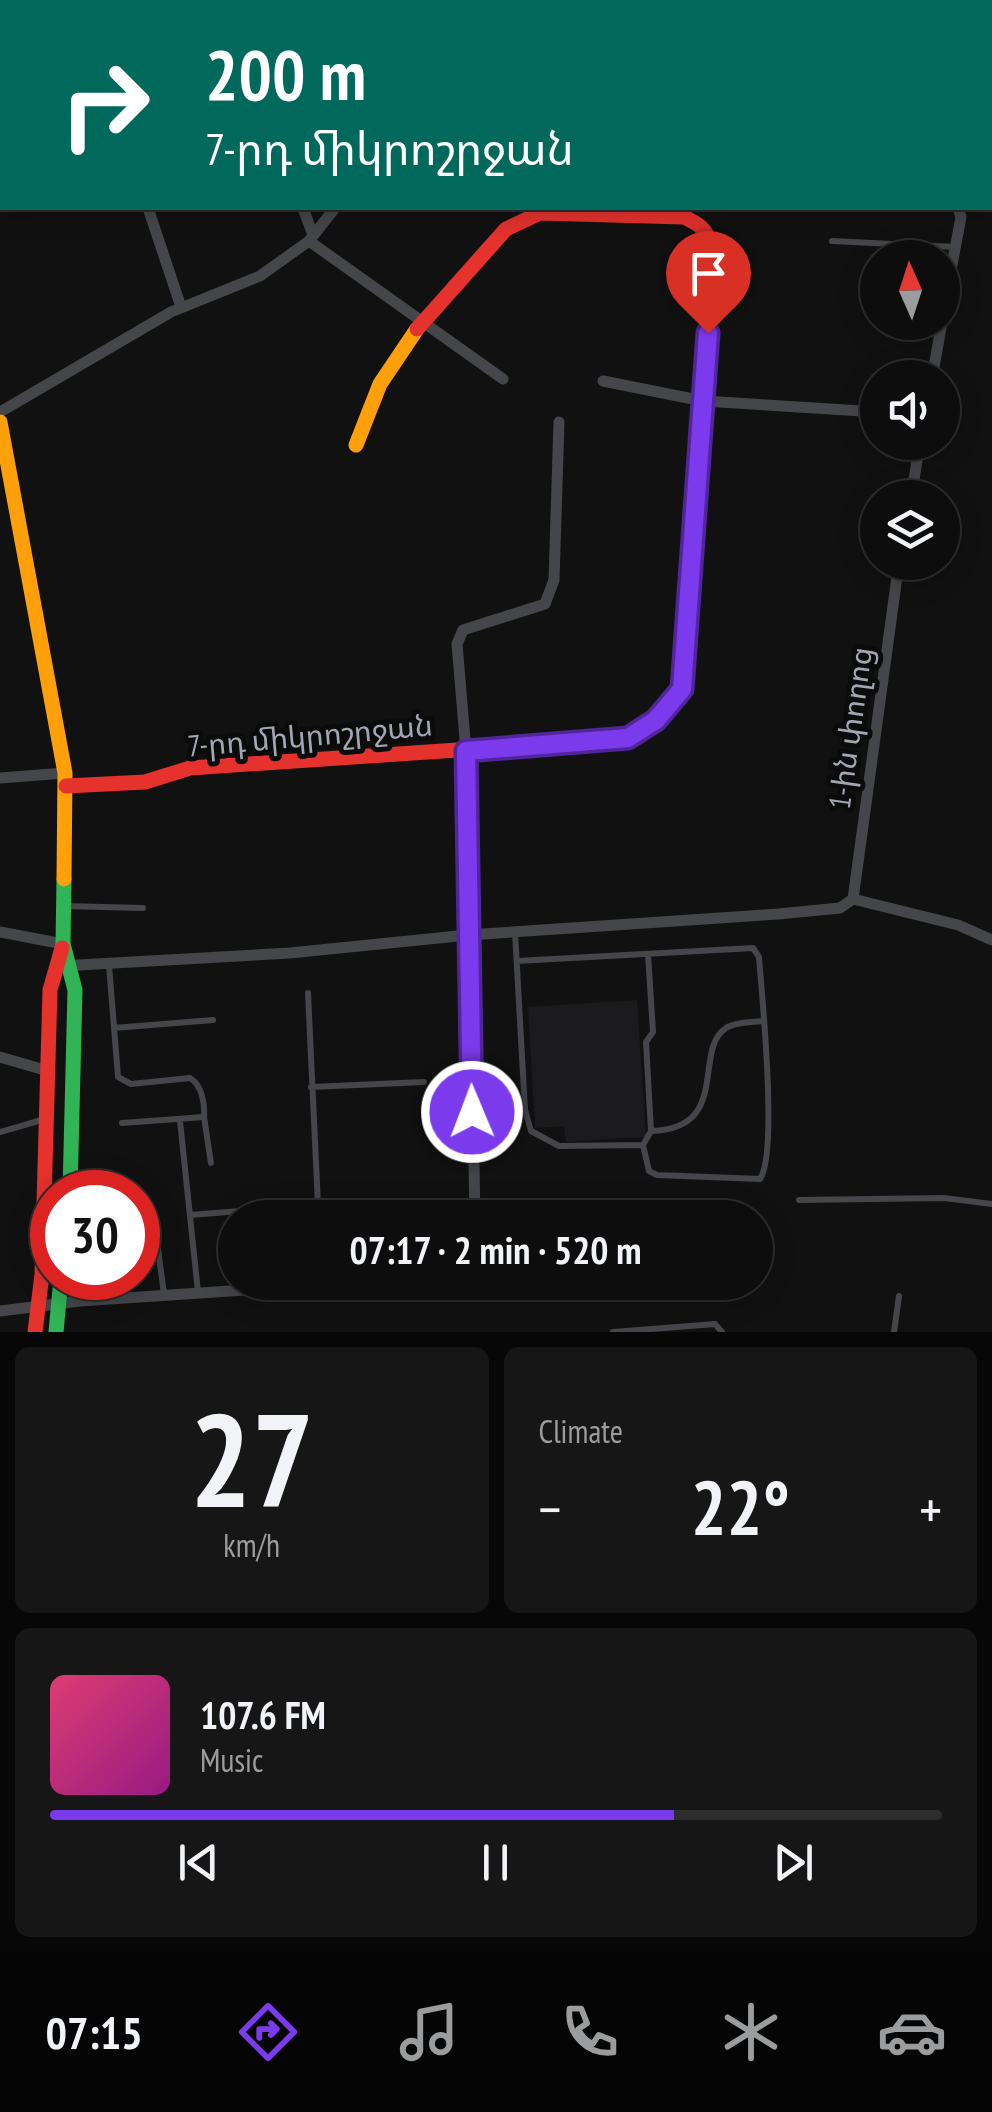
<!DOCTYPE html>
<html lang="en">
<head>
<meta charset="utf-8">
<style>
  :root { --surface:#0d0d0d; --page:#161616; --text:#f1f3f6; --muted:#9a9c9d; --line:#2d2d2e; --accent:#7c3aed }
  body { margin:0; font-family:"PT Sans Narrow","Noto Sans Armenian",sans-serif; background:var(--page); color:var(--text); height:100vh; display:flex; flex-direction:column; font-size:38px; white-space:nowrap }
  * { box-sizing:border-box; margin:0 }
  p { font-size:32px; color:var(--muted) }
  .icon { flex:none; width:55px; height:55px; fill:none; stroke:currentColor; stroke-width:2; stroke-linecap:round; stroke-linejoin:round }
  .map { position:relative; height:1332px; overflow:hidden }
  .side { display:flex; flex-direction:column; gap:15px; padding:15px; background:#070707; flex:1 }
  .side>* { flex:none }
  .banner { position:absolute; left:0px; top:0px; width:992px; height:210px; box-shadow:0 5px 25px #0003,0 0 0 2px var(--line); background:#00695c; color:#fff; overflow:hidden }
  .needle { width:65px; rotate:357deg }
  .tools { position:absolute; left:860px; top:240px; display:grid; gap:20px }
  .tools a { display:grid; place-items:center; width:100px; height:100px; border-radius:50%; background:var(--surface); box-shadow:0 5px 25px #0003,0 0 0 2px var(--line); font-size:50px }
  .speed { position:absolute; left:30px; top:1170px; display:flex; gap:20px; font-size:50px; font-weight:700; text-align:center }
  .speed>* { display:grid; place-content:center; width:130px; height:130px; border-radius:50%; background:var(--surface); box-shadow:0 5px 25px #0003,0 0 0 2px var(--line); line-height:1 }
  .speed .limit { border:15px solid #d22; background:#fff; color:#111 }
  .pin { position:absolute; display:grid; place-items:center; width:85px; height:85px; color:#fff; margin:-102px -42px; border-radius:50% 50% 50% 0; rotate:-45deg; box-shadow:0 0 10px #0007 }
  .pin .icon { rotate:45deg }
  .me { position:absolute; width:110px; margin:-55px; rotate:359deg; stroke-linejoin:round; filter:drop-shadow(0 0 8px #0008) }
  .turn { display:flex; align-items:center; gap:35px; height:210px; padding:0 40px; font-size:45px }
  .turn .icon { width:130px; height:130px; stroke-width:2.5 }
  .turn b { display:block; font-size:70px; line-height:85px }
  .big { font-size:75px; font-weight:600; line-height:1.1 }
  .side .widget { flex:1; display:flex; flex-direction:column; justify-content:center; gap:15px; min-width:0; padding:0 35px; border-radius:15px; background:var(--page) }
  .side .dial { align-items:center; gap:0 }
  .dial b { font-size:130px; line-height:1 }
  .song { display:flex; align-items:center; gap:30px }
  .cover { width:120px; height:120px; border-radius:15px; background:linear-gradient(135deg,hsl(340 70% 55%),hsl(310 70% 35%)) }
  .played { height:10px; border-radius:5px; background:linear-gradient(90deg,var(--accent) 70%,var(--line) 70%) }
  .keys { display:flex; justify-content:space-around; direction:ltr }
  .heat { display:flex; justify-content:space-between; align-items:center; font-size:55px; direction:ltr }
  .side .tiles { flex:1; display:grid; gap:15px; grid-template-columns:1fr 1fr }
  .widget:last-child { grid-column:span 2 }
  .trip { position:absolute; left:218px; top:1200px; width:555px; height:100px; border-radius:50px; background:var(--surface); box-shadow:0 5px 25px #0003,0 0 0 2px var(--line); font-weight:600; line-height:100px; text-align:center }
  .dock { display:flex; height:160px; justify-content:space-around; align-items:center; background:#050505; color:var(--muted) }
  .dock .icon { width:70px; height:70px }
  .dock .on { color:var(--accent) }
  .dock b { font-size:45px; color:var(--text) }
  .map>svg:first-child { display:block }
</style>
</head>
<body>
<div class="map">
<svg width="992" height="1332" viewBox="0 0 992 1332">
  <rect width="100%" height="100%" fill="#111"/>
  <path fill="#1b1b1d" d="M637,1000l9,137 -80,5 -2,-16 -29,2 -7,-121z"/>
  <g fill="none" stroke-linecap="round" stroke-linejoin="round">
    <path stroke="#454649" stroke-width="6" d="M832,241l122,6
      M63,906l80,2
      M515,932l10,178 6,21 28,15 84,-1
      M517,961l236,-13 6,9c3,39 19,196 1,222l-103,-4 -8,-4 -6,-26 8,-14 -5,-89 7,-10 -5,-78
      M109,965l9,112 13,7 59,-6c12,7 15,26 14,39l-82,6
      M114,1028l99,-8
      M311,1087l113,-5
      M204,1117l7,46
      M180,1121l18,171
      M651,1131c81,-2 41,-81 75,-103 9,-6 27,-6 38,-7
      M0,1132l45,-13
      M799,1200l145,-2 48,6
      M190,1215l128,-10 -10,-212
      M156,1234l8,60
      M613,1332l102,-8 7,8
      M894,1332l5,-36"/>
    <path stroke="#454649" stroke-width="11" d="M81,0v2
      M230,0v2
      M447,0l1,2
      M524,2l3,-2
      M928,2v-2
      M148,208l33,99
      M303,208l10,27
      M309,241l194,138
      M942,318l19,-101 -3,-9
      M932,378l10,-56
      M603,381l100,20 175,11
      M0,412l171,-100 89,-36 49,-35 26,-33
      M911,498l9,-56
      M0,778l65,-5
      M853,899l46,-337
      M0,932l63,12
      M61,966l229,-13 178,-18 310,-21 62,-6 13,-9 105,26 34,15
      M0,1057l48,14
      M475,1218l-9,-467 -9,-107 6,-14 82,-26 9,-24 5,-158
      M0,1311l80,-10 257,-17"/>
    <path stroke="#30b455" stroke-width="15" d="M487,748l141,-10 29,-19 25,-30 18,-260
      M64,879l-1,65 12,46 -5,202
      M56,1332l5,-54"/>
    <path stroke="#ff9f0a" stroke-width="15" d="M0,422l65,351 -1,106
      M356,445l24,-61 37,-55"/>
    <path stroke="#e5322d" stroke-width="15" d="M417,329l89,-100 34,-16 144,4c10,5 19,9 24,20 12,32 -5,151 -8,192
      M66,786l79,-4 45,-14 297,-20
      M35,1332l7,-58 8,-284 12,-42"/>
  </g>
  <g fill="none" stroke-linecap="round" stroke-linejoin="round">
    <g stroke="#51269a" stroke-width="25">
      <path id="route" d="M472,1112l-6,-361 162,-13 28,-18 26,-31 26,-356"/>
    </g>
    <use href="#route" stroke="#7c3aed" stroke-width="18"/>
  </g>
  <g text-anchor="middle" stroke-width="10" stroke-linejoin="round" paint-order="stroke">
    <g font-size="30" fill="#a2a6b2" stroke="#0b0b0c">
      <text transform="translate(851 728) rotate(-82)" y="10">1-ին փողոց</text>
      <text transform="translate(310 736) rotate(-5)" y="10">7-րդ միկրոշրջան</text>
    </g>
  </g>
</svg>
<div class="tools">
<a><svg class="needle" viewBox="-14 -14 28 28"><path d="M0-13l5 13h-10z" fill="#e53935"/><path d="M0 13l5-13h-10z" fill="#9a9c9d"/></svg></a>
<a><svg class="icon" aria-label="sound" viewBox="0 0 24 24"><path d="M4 9h4l5-4v14l-5-4H4zM17 9q2 3 0 6"/></svg></a>
<a><svg class="icon" aria-label="layers" viewBox="0 0 24 24"><path d="M12 4l9 5-9 5-9-5zM3 14l9 5 9-5"/></svg></a>
</div>
<div class="speed"><div class="limit">30</div></div>
<div class="pin" style="left:708px;top:333px;background:#d93025"><svg class="icon" aria-label="arrive" viewBox="0 0 24 24"><path d="M6 21V4h12l-3 4 3 4H6"/></svg></div>
<svg class="me" style="left:472px;top:1112px" viewBox="-20 -20 40 40"><circle r="17" fill="#7c3aed" stroke="#fff" stroke-width="3"/><path d="M0-11L8 9 0 5-8 9z" fill="#fff"/></svg>
<div class="trip">07:17 · 2 min · 520 m</div>
<div class="banner">
<div class="turn"><svg class="icon" aria-label="right" viewBox="0 0 24 24"><path d="M7 20v-9h11M14 6l5 5-5 5"/></svg><div><b>200 m</b>7-րդ միկրոշրջան</div></div>
</div>
</div>
<section class="side">
<div class="tiles">
<div class="widget dial"><b>27</b><p>km/h</p></div>
<div class="widget"><p>Climate</p>
<div class="heat"><a>−</a><b class="big">22°</b><a>+</a></div>
</div>
<div class="widget">
<div class="song"><i class="cover"></i><div><b>107.6 FM</b><p>Music</p></div></div>
<div class="played"></div>
<div class="keys"><svg class="icon" aria-label="previous" viewBox="0 0 24 24"><path d="M18 5L8 12l10 7zM5 5v14"/></svg><svg class="icon" aria-label="pause" viewBox="0 0 24 24"><path d="M8 5v14M16 5v14"/></svg><svg class="icon" aria-label="next" viewBox="0 0 24 24"><path d="M6 5l10 7-10 7zM19 5v14"/></svg></div>
</div>
</div>
</section>
<nav class="dock">
<b>07:15</b>
<svg class="icon on" aria-label="directions" viewBox="0 0 24 24"><path d="M12 3l9 9-9 9-9-9zM9 14v-3h6M13 9l2 2-2 2"/></svg>
<svg class="icon" aria-label="music" viewBox="0 0 24 24"><path d="M9 18V5l10-2v13"/><circle cx="6" cy="18" r="3"/><circle cx="16" cy="16" r="3"/></svg>
<svg class="icon" aria-label="phone" viewBox="0 0 24 24"><path d="M5 4h4l2 5-3 2q2 4 5 5l2-3 5 2v4C11 20 4 13 5 4z"/></svg>
<svg class="icon" aria-label="climate" viewBox="0 0 24 24"><path d="M12 3v18M4 7l16 10M4 17L20 7"/></svg>
<svg class="icon" aria-label="car" viewBox="0 0 24 24"><path d="M5 17H2v-5l4-1 3-4h7l3 4 3 1v5h-3M9 17h6M6 11h13"/><circle cx="7" cy="17" r="2"/><circle cx="17" cy="17" r="2"/></svg>
</nav>
</body>
</html>
